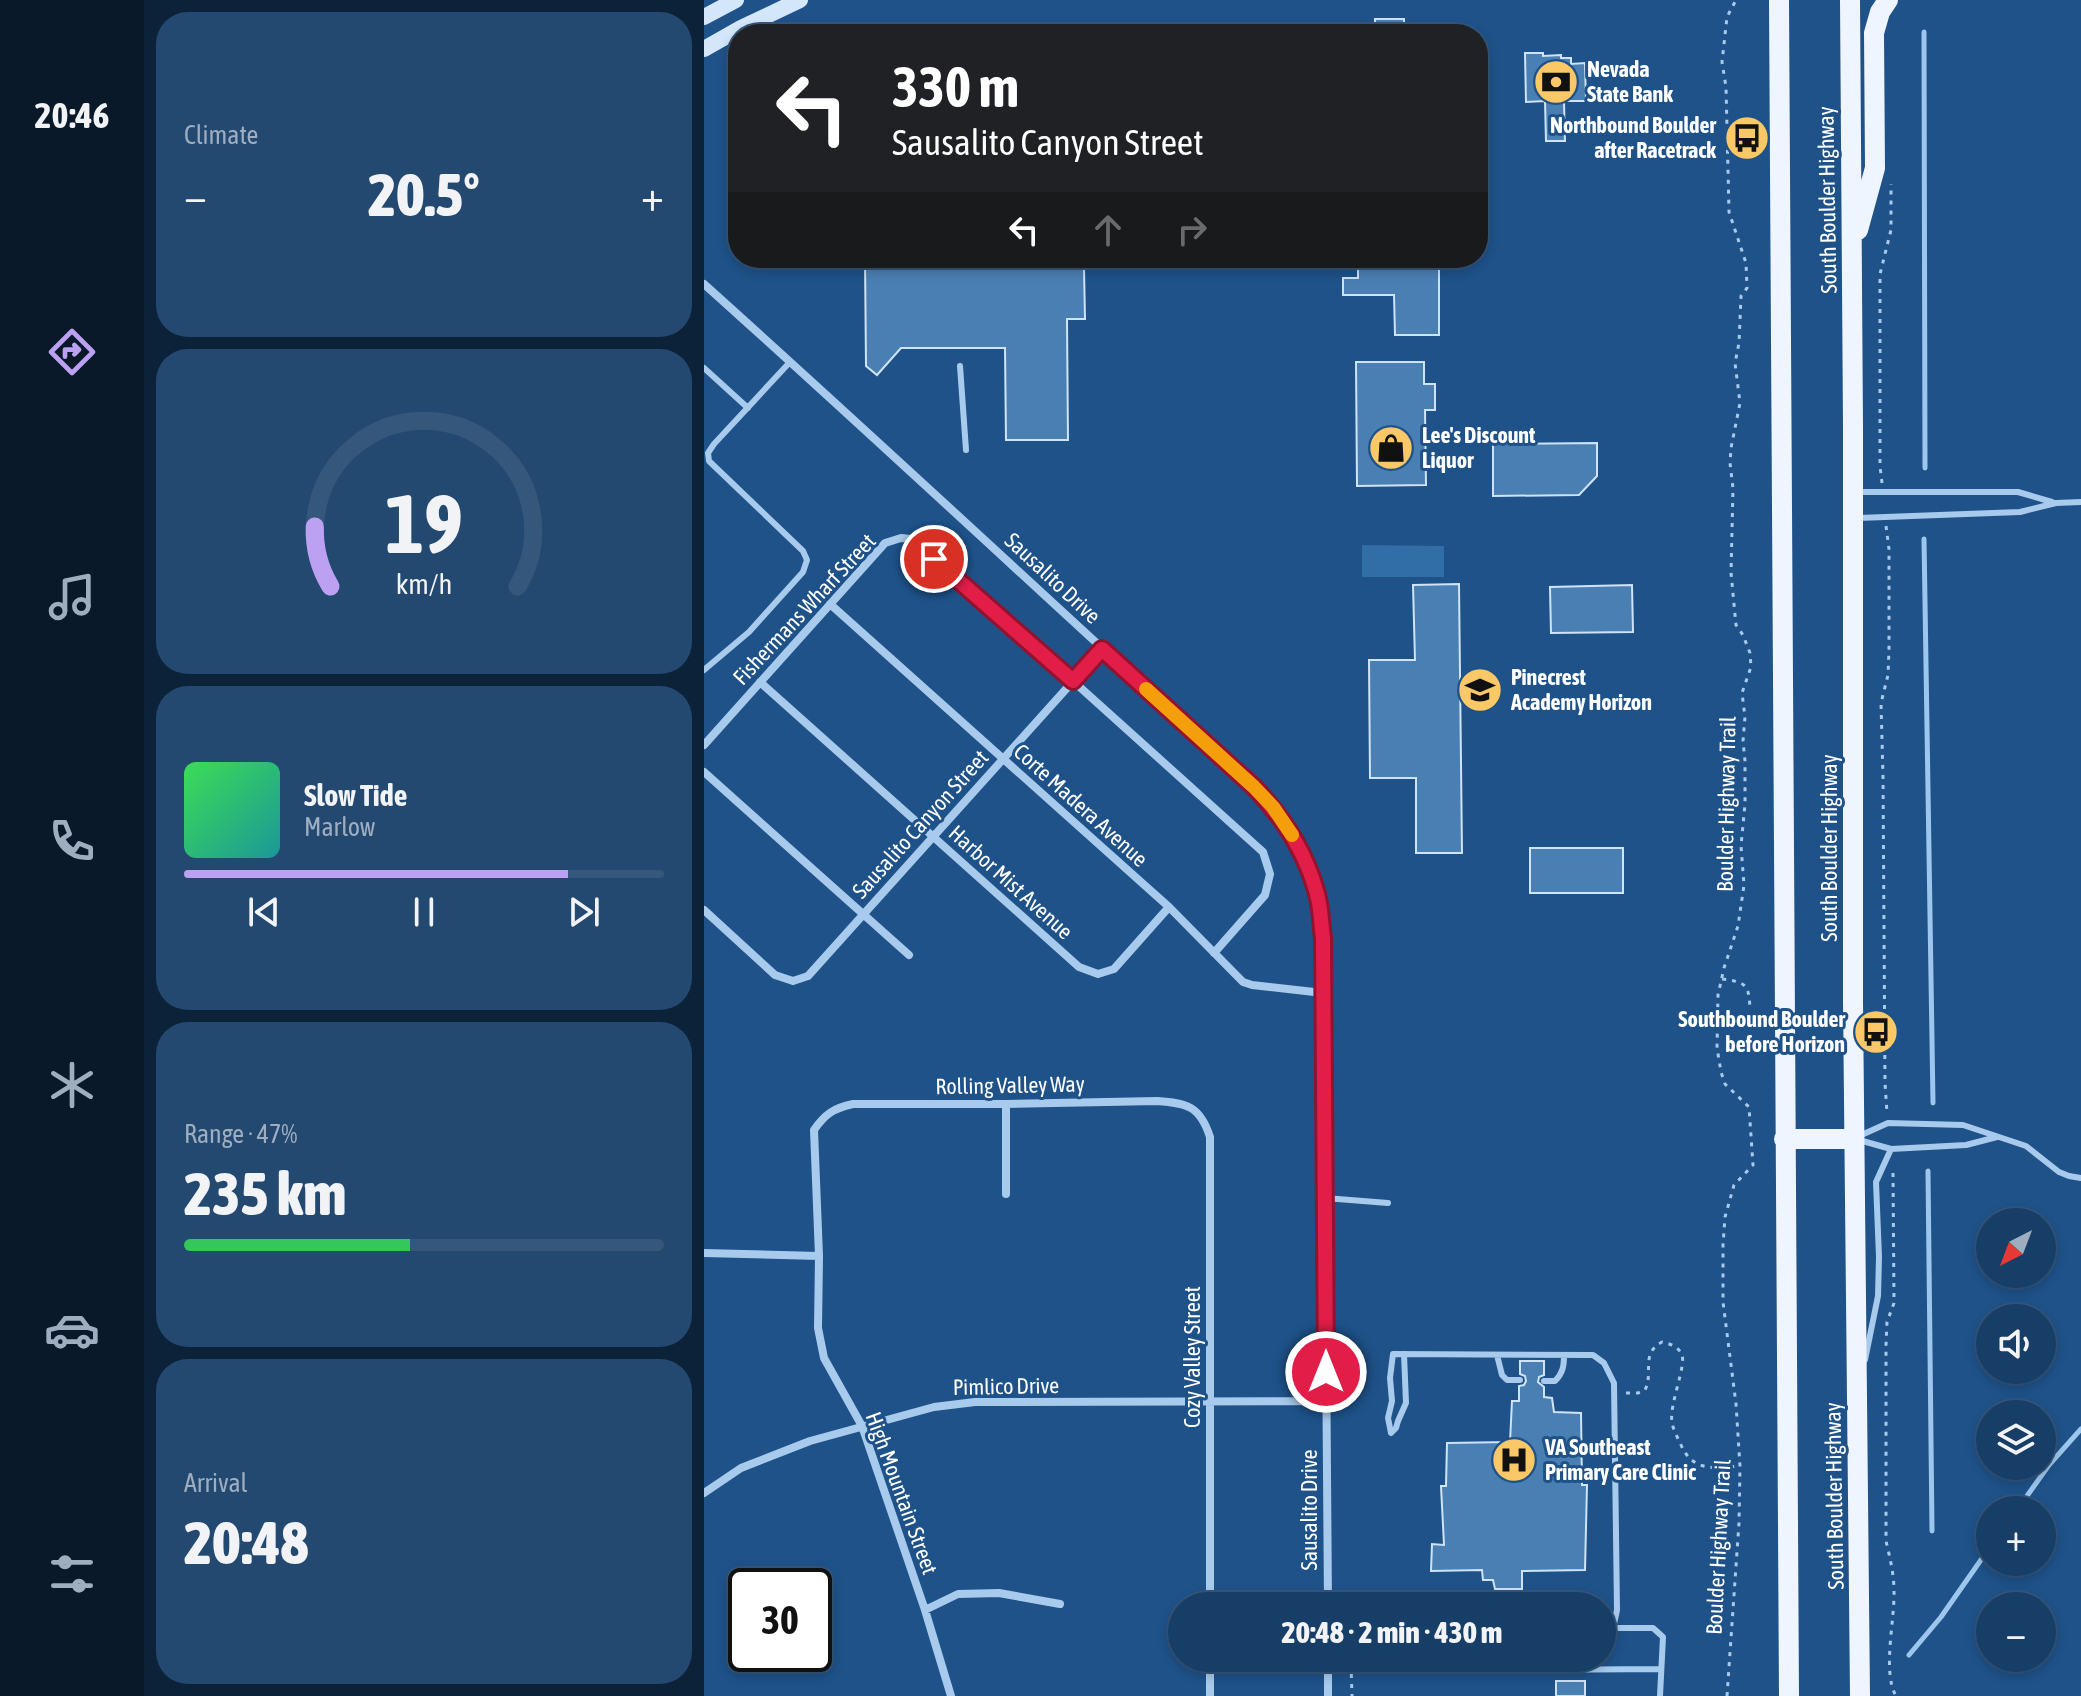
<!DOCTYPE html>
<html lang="en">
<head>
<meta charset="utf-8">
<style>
  :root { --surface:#163e67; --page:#234970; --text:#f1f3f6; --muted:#9eaec0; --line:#35577b; --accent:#bca0f2 }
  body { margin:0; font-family:"Asap Condensed",sans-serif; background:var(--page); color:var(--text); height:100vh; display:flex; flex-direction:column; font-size:30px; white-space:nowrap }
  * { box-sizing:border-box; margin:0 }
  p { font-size:26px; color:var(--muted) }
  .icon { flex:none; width:44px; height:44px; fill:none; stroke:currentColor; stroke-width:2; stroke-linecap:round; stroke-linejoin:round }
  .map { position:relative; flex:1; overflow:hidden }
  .drawer { display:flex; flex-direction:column; gap:12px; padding:12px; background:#0c2239; width:560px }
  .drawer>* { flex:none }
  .top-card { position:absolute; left:24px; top:24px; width:760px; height:244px; border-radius:32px; box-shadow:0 4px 12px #0003,0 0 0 2px var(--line); background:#202124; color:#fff; overflow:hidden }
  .needle { width:52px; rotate:222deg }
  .tools { position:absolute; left:1272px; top:1208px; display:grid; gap:16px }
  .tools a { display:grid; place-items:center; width:80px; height:80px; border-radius:50%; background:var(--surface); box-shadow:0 4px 12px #0003,0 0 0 2px var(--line); font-size:40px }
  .speed { position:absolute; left:24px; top:1568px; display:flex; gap:16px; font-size:40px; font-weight:700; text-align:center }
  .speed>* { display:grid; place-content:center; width:104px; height:104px; border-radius:50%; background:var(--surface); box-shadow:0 4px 12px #0003,0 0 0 2px var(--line); line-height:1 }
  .speed .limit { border:4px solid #111; border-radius:12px; background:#fff; color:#111 }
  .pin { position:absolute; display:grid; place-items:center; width:68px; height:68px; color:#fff; margin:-34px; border:4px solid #fff; border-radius:50%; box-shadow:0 2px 8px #0007 }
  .me { position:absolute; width:88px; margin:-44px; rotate:0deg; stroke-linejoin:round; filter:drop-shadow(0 0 6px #0008) }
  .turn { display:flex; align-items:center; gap:28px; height:168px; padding:0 32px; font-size:36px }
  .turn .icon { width:104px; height:104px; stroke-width:2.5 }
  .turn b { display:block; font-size:56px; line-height:68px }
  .lanes { display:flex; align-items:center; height:76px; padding:0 32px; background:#0003; justify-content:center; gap:40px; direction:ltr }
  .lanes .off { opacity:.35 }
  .big { font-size:60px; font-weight:800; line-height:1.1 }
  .drawer .tile { flex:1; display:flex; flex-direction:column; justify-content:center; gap:12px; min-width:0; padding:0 28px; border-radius:32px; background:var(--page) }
  .drawer .dial { align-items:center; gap:0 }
  .dial svg { height:208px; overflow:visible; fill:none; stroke:var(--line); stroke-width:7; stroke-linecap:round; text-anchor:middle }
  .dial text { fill:var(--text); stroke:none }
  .song { display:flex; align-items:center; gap:24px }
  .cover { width:96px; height:96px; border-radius:12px; background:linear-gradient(135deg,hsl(130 70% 55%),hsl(180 70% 35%)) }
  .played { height:8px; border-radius:4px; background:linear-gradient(90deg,var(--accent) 80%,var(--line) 80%) }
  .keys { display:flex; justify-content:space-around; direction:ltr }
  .heat { display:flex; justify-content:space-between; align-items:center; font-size:44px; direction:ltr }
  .charge { height:12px; border-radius:6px; background:linear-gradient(90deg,#34c759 47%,var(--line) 0) }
  .trip { position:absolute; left:464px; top:1592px; width:448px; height:80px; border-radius:40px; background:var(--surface); box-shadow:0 4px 12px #0003,0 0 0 2px var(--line); font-weight:800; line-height:80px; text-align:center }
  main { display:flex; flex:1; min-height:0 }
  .tabs { display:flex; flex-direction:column; width:144px; justify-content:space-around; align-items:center; background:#091929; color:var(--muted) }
  .tabs .icon { width:56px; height:56px }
  .tabs .current { color:var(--accent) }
  .tabs b { font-size:36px; color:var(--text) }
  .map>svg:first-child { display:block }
</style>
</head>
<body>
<main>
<nav class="tabs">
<b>20:46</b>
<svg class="icon current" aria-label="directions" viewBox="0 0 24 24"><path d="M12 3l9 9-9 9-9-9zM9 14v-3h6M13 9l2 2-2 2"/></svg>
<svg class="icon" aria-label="music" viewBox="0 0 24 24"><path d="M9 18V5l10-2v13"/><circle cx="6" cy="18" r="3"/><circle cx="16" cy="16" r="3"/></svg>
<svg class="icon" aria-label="phone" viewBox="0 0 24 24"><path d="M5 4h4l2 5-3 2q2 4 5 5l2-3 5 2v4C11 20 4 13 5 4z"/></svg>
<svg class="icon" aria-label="climate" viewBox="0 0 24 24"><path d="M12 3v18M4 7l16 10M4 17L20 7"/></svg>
<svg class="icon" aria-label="car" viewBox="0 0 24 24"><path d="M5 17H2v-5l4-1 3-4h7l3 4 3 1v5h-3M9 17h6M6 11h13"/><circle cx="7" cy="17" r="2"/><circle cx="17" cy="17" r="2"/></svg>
<svg class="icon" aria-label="filters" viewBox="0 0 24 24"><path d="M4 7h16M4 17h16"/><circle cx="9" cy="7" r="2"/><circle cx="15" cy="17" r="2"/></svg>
</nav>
<section class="drawer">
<div class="tile"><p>Climate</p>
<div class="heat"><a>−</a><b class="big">20.5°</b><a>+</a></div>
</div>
<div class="tile dial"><svg viewBox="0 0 100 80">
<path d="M14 69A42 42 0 1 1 86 69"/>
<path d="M14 69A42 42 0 0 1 8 46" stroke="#bca0f2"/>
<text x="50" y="56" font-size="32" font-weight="700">19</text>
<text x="50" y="72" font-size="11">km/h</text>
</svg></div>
<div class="tile">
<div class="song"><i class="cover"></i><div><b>Slow Tide</b><p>Marlow</p></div></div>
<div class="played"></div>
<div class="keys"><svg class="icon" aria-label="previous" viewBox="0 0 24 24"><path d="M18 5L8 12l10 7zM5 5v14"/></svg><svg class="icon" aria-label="pause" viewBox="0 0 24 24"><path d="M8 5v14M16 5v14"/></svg><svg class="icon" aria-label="next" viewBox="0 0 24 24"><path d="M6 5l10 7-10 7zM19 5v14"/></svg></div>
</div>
<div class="tile"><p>Range · 47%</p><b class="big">235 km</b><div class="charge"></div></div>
<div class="tile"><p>Arrival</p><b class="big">20:48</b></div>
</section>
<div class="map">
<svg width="1377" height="1696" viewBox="0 0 1377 1696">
  <rect width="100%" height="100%" fill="#1e5289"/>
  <path fill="#316da7" d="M658,545l82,1v31h-82z"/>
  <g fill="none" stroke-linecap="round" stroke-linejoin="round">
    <path stroke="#9cc6ed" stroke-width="5" d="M1220,32l1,436
      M1220,539l9,564
      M1224,1171l4,360
      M1313,1510l32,-45 32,-36
      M1205,1655l32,-38 49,-70"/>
  </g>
  <path fill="#4a7fb3" stroke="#cee3f8" stroke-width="2" d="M671,19h29v15h-29z
    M821,53h18v3l18,-1v3h10v6l14,-1 1,38h-22l1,40h-19l-1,-40 -19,1z
    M161,258h200v10h19l1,51h-18l1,121h-62l-1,-92h-104l-24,27 -11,-9z
    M654,258h81v77h-44l-1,-40h-51v-17h15z
    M652,362h68v22h11v26h-10l1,75 -69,1z
    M893,443v33l-18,19 -86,1v-52z
    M755,584l3,269h-46v-75h-46l-1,-118h46l-2,-75z
    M928,585l1,47 -82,1 -1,-46z
    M826,848h93v45h-93z
    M816,1361h24v14l-5,2 -1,5 6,5v10l8,1 2,14 27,1 1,72h5l-2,85 -63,1v18h-27l-2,-9h-10l-1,-10 -51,1 1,-27 12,1 -3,-59h5l1,-43 63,-1 2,-41h7v-15l5,-1 2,-4 -1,-5 -5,-2z
    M852,1681h29v15h-29z"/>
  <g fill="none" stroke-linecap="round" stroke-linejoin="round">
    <path stroke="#a8caec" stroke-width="3" stroke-dasharray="4 6" stroke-linecap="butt" d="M1178,483l-2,-17v-192l11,-44v-46
      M1182,526l3,23v101l-1,25 -7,28 2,74 2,306 2,30
      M1018,979c25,3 27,6 28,31
      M1189,1173l1,130 -7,19 -1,23v196c4,17 8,33 8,50 1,28 -12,81 2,105
      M922,1393h12l7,-3c9,-18 -5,-36 17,-48 8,2 16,4 20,13 4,12 -13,50 -10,67 1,8 6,16 9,23 12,27 33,23 59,21
      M647,1664l1,32
      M1023,1696l12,-173 1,-57 -4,-62 -13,-102v-57l2,-28 9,-32 19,-20 -4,-58 -24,-23 -4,-12 -4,-24 1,-53 6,-27 14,-42 6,-41 -3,-39 4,-42v-43l-2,-20 2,-24 -3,-24 9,-26 -1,-14 -7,-18 -7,-10 -5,-52 2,-85 -3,-25 1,-15 9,-45 -5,-40 4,-20 2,-47 6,-8 -1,-25 -17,-51 -3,-125 -4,-25 5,-45 9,-17"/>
    <path stroke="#a8caec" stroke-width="6" d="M256,366l6,84
      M0,368l44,40
      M1153,492h161l34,10
      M1154,518l162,-6 36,-9 25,-1
      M0,670l45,-38 54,-60 4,-12 -4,-9 -94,-90 -1,-8 6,-9 76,-82
      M1153,1137l31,-14 75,2 63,21 33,26 10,4 12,2
      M1155,1140l32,9 75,-4 31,-8
      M621,1198l63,5
      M793,1355l5,20 5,5h13
      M1161,1360l13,-64 1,-39 -3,-75 15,-33
      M840,1381h11c8,-8 9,-15 9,-26
      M687,1433l-3,-15 4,-17 -2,-23 3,-24 200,1 11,8 10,20 3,227 -6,28 -9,6
      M687,1433l5,-5 2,-7 8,-18 -2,-49
      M898,1628l12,-9
      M910,1628h39l10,9 -3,59
      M680,1671l277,-2"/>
    <path stroke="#a8caec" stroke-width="8" d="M0,284c185,166 366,336 550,503 30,31 52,66 63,107 4,14 4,30 6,44l5,668
      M126,604l339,303 74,75 9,3 71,8
      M56,682l319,285 19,7 16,-5 55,-62
      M0,745l181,-202 16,-5 10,1 162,142 190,171 7,22 -5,21 -51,58
      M0,772l205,183
      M0,910l71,65 18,6 15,-5 294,-327
      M302,1104v90
      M0,1253l115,3
      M0,1493l37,-25 69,-27 124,-34 41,-5 351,-1
      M221,1610l33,-16 41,-1 61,11
      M506,1658v38
      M624,1658v38
      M247,1696l-26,-86 -63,-184 -38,-68 -6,-30 1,-72 -5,-126c11,-16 20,-22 39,-26h153l151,-3c30,2 43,5 53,36v469"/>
    <path stroke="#d4e6f9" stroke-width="16" d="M0,17l32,-17
      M0,49l37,-21 59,-28"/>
    <path stroke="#eef5ff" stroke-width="20" d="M1075,0l10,1696
      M1146,0l3,426v576l7,694
      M1154,230l17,-62 -1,-135 6,-21 8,-12
      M1080,1139h70"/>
  </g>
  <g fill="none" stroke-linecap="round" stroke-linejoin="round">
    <g stroke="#92132f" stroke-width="20">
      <path id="route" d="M230,559l139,122 29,-32 152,138c30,31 52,66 63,107 4,14 4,30 6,44l3,434"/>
    </g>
    <use href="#route" stroke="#e11d48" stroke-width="14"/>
    <path stroke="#f59e0b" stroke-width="14" d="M442,689l108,98 19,20 19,28"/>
  </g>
  <defs>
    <g id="bank-disc" transform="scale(2.3)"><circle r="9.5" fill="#fbc867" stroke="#1e5289"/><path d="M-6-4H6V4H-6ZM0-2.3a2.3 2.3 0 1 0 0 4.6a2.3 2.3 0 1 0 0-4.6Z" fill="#111"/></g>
    <g id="bus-disc" transform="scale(2.3)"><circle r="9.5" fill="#fbc867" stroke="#1e5289"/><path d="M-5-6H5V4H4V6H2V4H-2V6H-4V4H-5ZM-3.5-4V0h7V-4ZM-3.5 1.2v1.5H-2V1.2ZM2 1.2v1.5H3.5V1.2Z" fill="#111"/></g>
    <g id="shop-disc" transform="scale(2.3)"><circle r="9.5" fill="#fbc867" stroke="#1e5289"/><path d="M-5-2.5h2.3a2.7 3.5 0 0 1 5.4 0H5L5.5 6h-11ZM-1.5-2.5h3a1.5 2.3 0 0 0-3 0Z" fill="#111"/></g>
    <g id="school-disc" transform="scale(2.3)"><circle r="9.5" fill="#fbc867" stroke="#1e5289"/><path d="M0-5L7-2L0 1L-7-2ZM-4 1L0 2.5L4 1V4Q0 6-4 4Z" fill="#111"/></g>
    <g id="hospital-disc" transform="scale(2.3)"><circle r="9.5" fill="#fbc867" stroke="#1e5289"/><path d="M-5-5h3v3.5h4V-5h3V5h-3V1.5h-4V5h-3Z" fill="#111"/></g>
  </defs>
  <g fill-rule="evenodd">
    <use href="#bank-disc" x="852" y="82"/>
    <use href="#bus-disc" x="1043" y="138"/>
    <use href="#shop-disc" x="687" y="448"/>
    <use href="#school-disc" x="776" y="690"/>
    <use href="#bus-disc" x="1172" y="1032"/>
    <use href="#hospital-disc" x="810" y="1460"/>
  </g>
  <g text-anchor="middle" stroke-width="6" stroke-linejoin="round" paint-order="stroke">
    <g font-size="22" font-weight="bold" fill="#fff" stroke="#1e5289" text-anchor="start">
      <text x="883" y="77">Nevada<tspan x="883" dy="25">State Bank</tspan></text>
      <text x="1012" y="133" text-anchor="end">Northbound Boulder<tspan x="1012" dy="25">after Racetrack</tspan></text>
      <text x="718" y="443">Lee's Discount<tspan x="718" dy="25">Liquor</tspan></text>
      <text x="807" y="685">Pinecrest<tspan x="807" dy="25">Academy Horizon</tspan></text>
      <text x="1141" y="1027" text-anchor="end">Southbound Boulder<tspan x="1141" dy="25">before Horizon</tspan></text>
      <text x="841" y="1455">VA Southeast<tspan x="841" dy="25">Primary Care Clinic</tspan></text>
    </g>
    <g font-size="22" fill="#fff" stroke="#1e5289">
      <text transform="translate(1123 200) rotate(-91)" y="8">South Boulder Highway</text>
      <text transform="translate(349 578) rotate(43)" y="8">Sausalito Drive</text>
      <text transform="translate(100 609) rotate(-47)" y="8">Fishermans Wharf Street</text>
      <text transform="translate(1022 804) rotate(-89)" y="8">Boulder Highway Trail</text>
      <text transform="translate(377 805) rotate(42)" y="8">Corte Madera Avenue</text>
      <text transform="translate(216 824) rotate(-48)" y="8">Sausalito Canyon Street</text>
      <text transform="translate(1125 848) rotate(-90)" y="8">South Boulder Highway</text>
      <text transform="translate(307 882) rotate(42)" y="8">Harbor Mist Avenue</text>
      <text transform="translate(306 1085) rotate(-1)" y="8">Rolling Valley Way</text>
      <text transform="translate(488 1357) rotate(-90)" y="8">Cozy Valley Street</text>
      <text transform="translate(302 1386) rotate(-1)" y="8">Pimlico Drive</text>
      <text transform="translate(198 1493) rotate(70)" y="8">High Mountain Street</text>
      <text transform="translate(1130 1496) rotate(-91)" y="8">South Boulder Highway</text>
      <text transform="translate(605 1510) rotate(-90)" y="8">Sausalito Drive</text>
      <text transform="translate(1014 1547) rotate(-87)" y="8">Boulder Highway Trail</text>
    </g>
  </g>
</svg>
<div class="tools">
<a><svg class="needle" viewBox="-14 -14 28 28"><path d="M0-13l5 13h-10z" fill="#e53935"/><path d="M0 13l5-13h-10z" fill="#9eaec0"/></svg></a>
<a><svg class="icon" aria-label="sound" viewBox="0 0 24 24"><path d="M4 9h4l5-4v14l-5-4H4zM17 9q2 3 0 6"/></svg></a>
<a><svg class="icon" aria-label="layers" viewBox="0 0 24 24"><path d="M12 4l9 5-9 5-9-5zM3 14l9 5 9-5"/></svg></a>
<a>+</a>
<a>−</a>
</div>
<div class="speed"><div class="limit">30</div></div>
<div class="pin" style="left:230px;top:559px;background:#d93025"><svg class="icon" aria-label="arrive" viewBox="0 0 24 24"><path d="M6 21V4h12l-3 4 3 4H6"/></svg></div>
<svg class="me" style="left:622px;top:1372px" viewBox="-20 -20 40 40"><circle r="17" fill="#e11d48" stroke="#fff" stroke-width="3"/><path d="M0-11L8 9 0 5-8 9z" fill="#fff"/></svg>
<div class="trip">20:48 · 2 min · 430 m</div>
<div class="top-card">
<div class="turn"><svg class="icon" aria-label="left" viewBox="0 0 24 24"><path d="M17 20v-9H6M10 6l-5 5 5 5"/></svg><div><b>330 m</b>Sausalito Canyon Street</div></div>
<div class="lanes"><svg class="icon" aria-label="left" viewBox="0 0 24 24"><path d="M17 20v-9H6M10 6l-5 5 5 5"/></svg><svg class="icon off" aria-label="ahead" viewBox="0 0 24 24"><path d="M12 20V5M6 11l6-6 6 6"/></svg><svg class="icon off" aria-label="right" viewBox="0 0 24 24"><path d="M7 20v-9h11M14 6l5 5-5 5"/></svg></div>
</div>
</div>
</main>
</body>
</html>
